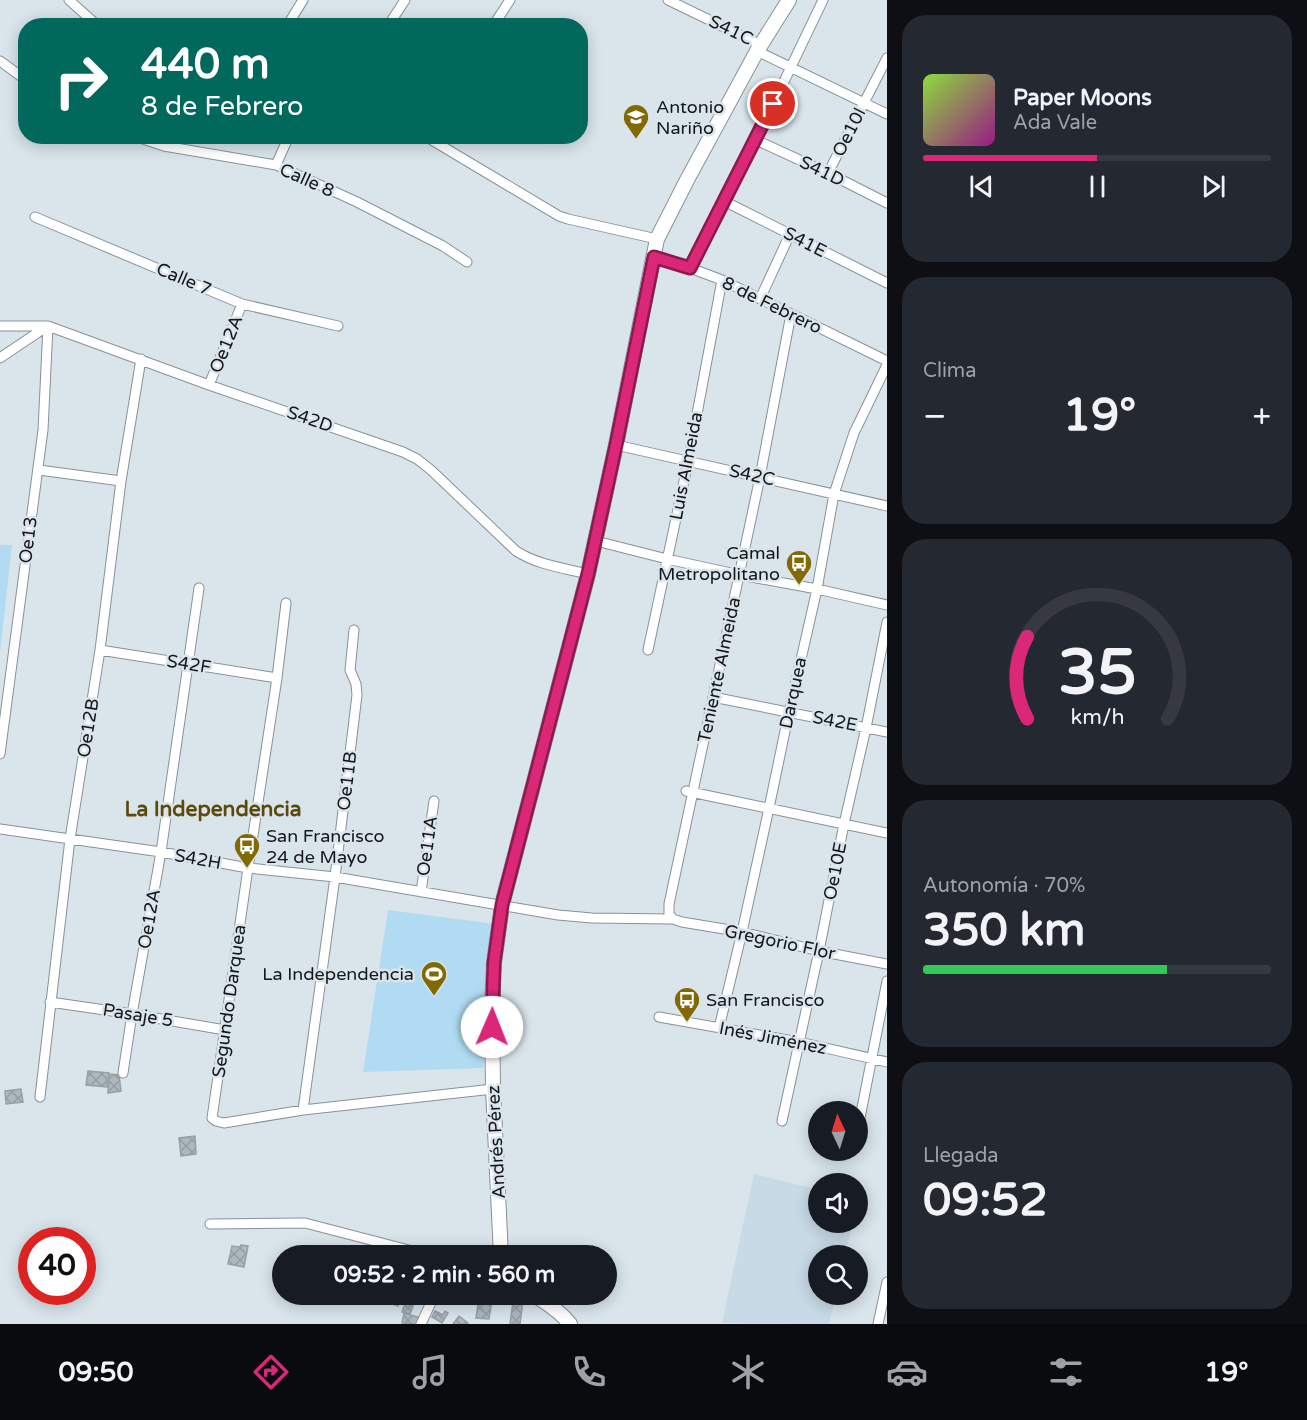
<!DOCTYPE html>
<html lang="es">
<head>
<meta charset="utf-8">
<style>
  :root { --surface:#171b24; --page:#242831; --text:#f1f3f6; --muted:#9ea1a6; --line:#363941; --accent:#db2777 }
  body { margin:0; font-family:"Varela Round",sans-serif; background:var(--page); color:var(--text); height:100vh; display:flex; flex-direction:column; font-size:22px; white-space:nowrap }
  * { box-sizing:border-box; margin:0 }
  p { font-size:20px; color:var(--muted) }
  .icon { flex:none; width:33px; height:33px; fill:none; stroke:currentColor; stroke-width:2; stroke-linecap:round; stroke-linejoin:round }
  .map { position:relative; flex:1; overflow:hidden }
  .drawer { display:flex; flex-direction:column; gap:15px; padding:15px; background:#0d0f14; width:420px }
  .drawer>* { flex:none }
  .banner { position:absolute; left:18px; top:18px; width:570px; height:126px; border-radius:24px; box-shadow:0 3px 15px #0003; background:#00695c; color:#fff; overflow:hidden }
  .needle { width:39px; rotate:356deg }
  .controls { position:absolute; left:808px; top:1101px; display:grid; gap:12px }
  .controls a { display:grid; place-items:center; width:60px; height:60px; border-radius:50%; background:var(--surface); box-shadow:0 3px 15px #0003; font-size:30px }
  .speed { position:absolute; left:18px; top:1227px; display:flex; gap:12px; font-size:30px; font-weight:700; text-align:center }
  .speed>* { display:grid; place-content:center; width:78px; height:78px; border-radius:50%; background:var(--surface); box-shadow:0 3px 15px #0003; line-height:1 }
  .speed .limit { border:9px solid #d22; background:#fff; color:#111 }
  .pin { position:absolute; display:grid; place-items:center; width:51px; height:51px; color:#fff; margin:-26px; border:3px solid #fff; border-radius:50%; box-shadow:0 2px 6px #0007 }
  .me { position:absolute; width:66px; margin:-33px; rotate:1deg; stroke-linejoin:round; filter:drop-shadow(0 0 4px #0008) }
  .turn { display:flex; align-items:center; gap:21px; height:126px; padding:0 24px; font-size:27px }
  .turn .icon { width:78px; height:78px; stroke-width:2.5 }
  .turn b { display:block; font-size:42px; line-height:51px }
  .big { font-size:45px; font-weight:700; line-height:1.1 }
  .drawer .widget { flex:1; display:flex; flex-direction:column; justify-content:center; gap:9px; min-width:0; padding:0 21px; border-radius:24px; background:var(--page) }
  .drawer .dial { align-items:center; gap:0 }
  .dial svg { height:156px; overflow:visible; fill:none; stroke:var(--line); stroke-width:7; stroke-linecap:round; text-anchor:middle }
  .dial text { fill:var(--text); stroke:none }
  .song { display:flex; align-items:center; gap:18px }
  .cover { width:72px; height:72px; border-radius:9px; background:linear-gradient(135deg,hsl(90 70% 55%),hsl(310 70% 35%)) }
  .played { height:6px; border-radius:3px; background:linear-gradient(90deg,var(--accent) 50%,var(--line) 50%) }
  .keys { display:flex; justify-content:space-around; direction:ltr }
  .heat { display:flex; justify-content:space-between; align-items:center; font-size:33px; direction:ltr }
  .charge { height:9px; border-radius:4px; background:linear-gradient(90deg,#34c759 70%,var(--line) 0) }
  .trip { position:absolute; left:272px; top:1245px; width:345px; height:60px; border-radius:30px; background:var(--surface); box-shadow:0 3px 15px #0003; font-weight:700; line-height:60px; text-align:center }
  .dock { display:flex; height:96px; justify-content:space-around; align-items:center; background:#090b0e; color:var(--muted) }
  .dock .icon { width:42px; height:42px }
  .dock .on { color:var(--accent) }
  .dock b { font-size:27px; color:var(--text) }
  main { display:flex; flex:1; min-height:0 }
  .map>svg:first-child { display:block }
</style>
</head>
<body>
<main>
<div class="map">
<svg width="887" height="1324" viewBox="0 0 887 1324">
  <defs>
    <pattern id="building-cross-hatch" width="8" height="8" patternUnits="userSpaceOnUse" patternTransform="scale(1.5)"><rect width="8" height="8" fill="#adb7be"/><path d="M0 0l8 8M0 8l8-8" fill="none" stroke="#949da3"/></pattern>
  </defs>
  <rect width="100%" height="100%" fill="#d9e4eb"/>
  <path fill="#c7dae5" d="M754,1174l65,16v32l34,1 -8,32 -26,1v38l17,1 -7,29 -107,-1z"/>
  <path fill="#b1dbf2" d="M0,545h12l-12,107z
    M388,910l114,15 -19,143 -120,4z"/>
  <path fill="url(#building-cross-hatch)" stroke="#96a1a7" stroke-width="1.5" d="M88,1071l21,2 -2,14 -21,-2z
    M109,1074l10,1 2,16 -13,2z
    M21,1089l2,13 -17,2 -1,-13z
    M195,1136l1,18 -15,2 -2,-18z
    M241,1245l7,1 -4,21 -16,-3 4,-18 8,1z
    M394,1294l8,1 -4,11 -8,-3z
    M482,1294h11l-4,25 -13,-1 3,-21h2z
    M514,1294l9,6 -3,24h-10z
    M405,1303l8,3 -3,8 -8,-2z
    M435,1311l8,4 2,-4 3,2 -6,10 -10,-6z
    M404,1313l17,5 -2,6 -17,-1z
    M459,1316l9,7 -1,1h-14z"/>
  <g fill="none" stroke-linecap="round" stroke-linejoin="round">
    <g stroke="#879298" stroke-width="11">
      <path id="street" d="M69,0l29,26
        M668,0l93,45
        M287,26l16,-26
        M388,26l17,-26
        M493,26l17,-26
        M757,51l130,63
        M0,61l26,19
        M134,136l30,10 112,19 81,37 86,44 24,16
        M425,136l134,80 9,3 89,20
        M756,140l72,33 59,30
        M276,165l13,-29
        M828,173l59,-115
        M724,201l163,82
        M35,217l207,87 96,22
        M654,257l36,11 32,12 165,81
        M690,268l66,-128 67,-140
        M760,299l30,-65
        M0,326h48l161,59 194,67 14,7 14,11 85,81c22,14 47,17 72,23
        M0,358l46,-31
        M209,385l33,-81
        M616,445l271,61
        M39,470l82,11
        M596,541l71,18 73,16 77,14 70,16
        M286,603l-9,75 -29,190 -36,250 4,3 8,2 79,-13 190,-21
        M100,650l177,28
        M648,650l40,-188 34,-182
        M713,697l174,35
        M0,754l43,-324 5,-104
        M686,791l201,42
        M0,829l161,23 87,16 87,9 223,38 34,3 81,1 9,3 60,10 77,19 68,13
        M421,892l13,-91
        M673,919l-4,-5v-10l91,-427 31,-163
        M50,1002l82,12 93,16
        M659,1017l140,25 88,20
        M719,1028l23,-96 27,-124 20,-96 28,-123 17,-95 20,-61 33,-68
        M123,1073l9,-59 29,-162 38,-264
        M40,1097l30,-258 30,-189 21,-169 20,-122
        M303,1110l32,-233 22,-182 -1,-11 -6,-14 4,-40
        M782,1121l37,-170 25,-127 22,-96 21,-106
        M858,1128l29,-147
        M210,1224l95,-1 127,33
        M421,1324l14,-30
        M878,1324l9,-42"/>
    </g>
    <g stroke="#879298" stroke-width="16">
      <path id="secondary" d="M501,1256l-8,-167 -1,-82 2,-44 8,-58 86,-331 28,-129 41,-206 30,-59 70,-129 32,-51
        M532,1294c14,8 28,17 38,30"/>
    </g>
    <use href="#street" stroke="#fff" stroke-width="9"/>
    <use href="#secondary" stroke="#fff" stroke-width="14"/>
  </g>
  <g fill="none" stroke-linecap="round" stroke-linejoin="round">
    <g stroke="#8e194d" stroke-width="15">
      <path id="route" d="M492,1027l2,-64 8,-58 86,-331 28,-129 38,-188 36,11 83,-164"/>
    </g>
    <use href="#route" stroke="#db2777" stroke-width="10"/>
  </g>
  <defs>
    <g id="school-pin" transform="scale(1.35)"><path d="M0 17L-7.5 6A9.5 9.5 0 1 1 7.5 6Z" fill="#836902" stroke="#d9e4eb"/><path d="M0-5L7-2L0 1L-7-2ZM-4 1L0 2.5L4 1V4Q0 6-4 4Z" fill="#fff"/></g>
    <g id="bus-pin" transform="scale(1.35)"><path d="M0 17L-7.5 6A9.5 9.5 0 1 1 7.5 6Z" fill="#836902" stroke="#d9e4eb"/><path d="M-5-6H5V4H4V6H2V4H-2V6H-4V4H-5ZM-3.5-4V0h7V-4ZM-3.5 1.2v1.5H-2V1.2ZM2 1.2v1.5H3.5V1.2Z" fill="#fff"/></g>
    <g id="stadium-pin" transform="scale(1.35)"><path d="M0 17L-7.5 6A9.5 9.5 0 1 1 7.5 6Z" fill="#836902" stroke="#d9e4eb"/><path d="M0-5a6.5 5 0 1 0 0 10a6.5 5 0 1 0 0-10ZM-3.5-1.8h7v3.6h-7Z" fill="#fff"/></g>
  </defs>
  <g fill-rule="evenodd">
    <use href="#school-pin" x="636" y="117"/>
    <use href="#bus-pin" x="799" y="563"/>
    <use href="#bus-pin" x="247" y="846"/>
    <use href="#stadium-pin" x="434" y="974"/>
    <use href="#bus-pin" x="687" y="1000"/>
  </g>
  <g text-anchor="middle" stroke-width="5" stroke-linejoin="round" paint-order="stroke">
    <g font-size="18" fill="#14171a" stroke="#d9e4eb">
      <text transform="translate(731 30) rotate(26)" y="6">S41C</text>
      <text transform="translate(849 132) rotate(-63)" y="6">Oe10I</text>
      <text transform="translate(822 171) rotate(26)" y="6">S41D</text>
      <text transform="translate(307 180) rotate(24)" y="6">Calle 8</text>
      <text transform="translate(805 242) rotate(27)" y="6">S41E</text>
      <text transform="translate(184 279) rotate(23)" y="6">Calle 7</text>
      <text transform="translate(772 305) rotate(26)" y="6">8 de Febrero</text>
      <text transform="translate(226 344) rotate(-68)" y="6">Oe12A</text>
      <text transform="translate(310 419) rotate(19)" y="6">S42D</text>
      <text transform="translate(686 466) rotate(-79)" y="6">Luis Almeida</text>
      <text transform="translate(752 475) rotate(12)" y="6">S42C</text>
      <text transform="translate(28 540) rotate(-83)" y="6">Oe13</text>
      <text transform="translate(189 664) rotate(9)" y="6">S42F</text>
      <text transform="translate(719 670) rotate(-78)" y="6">Teniente Almeida</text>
      <text transform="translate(793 693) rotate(-78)" y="6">Darquea</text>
      <text transform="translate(835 721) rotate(11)" y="6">S42E</text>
      <text transform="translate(88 728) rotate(-81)" y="6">Oe12B</text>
      <text transform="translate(347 781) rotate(-83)" y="6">Oe11B</text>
      <text transform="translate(427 846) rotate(-82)" y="6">Oe11A</text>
      <text transform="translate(198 859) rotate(10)" y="6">S42H</text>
      <text transform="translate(835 871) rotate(-79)" y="6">Oe10E</text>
      <text transform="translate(149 919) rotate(-80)" y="6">Oe12A</text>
      <text transform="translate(780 942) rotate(12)" y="6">Gregorio Flor</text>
      <text transform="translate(229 1001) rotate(-82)" y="6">Segundo Darquea</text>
      <text transform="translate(138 1015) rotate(9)" y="6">Pasaje 5</text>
      <text transform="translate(773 1038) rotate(11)" y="6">Inés Jiménez</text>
      <text transform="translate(496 1142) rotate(-93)" y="6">Andrés Pérez</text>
    </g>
    <g font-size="18" fill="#14171a" stroke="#d9e4eb" text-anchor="start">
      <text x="656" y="113">Antonio<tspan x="656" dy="21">Nariño</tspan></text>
      <text x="780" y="559" text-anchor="end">Camal<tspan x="780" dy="21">Metropolitano</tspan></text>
      <text x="266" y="842">San Francisco<tspan x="266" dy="21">24 de Mayo</tspan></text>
      <text x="414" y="980" text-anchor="end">La Independencia</text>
      <text x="706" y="1006">San Francisco</text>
    </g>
    <g font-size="21" font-weight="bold" fill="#5c4a0b" stroke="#d9e4eb">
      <text x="213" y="816">La Independencia</text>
    </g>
  </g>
</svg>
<div class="controls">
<a><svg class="needle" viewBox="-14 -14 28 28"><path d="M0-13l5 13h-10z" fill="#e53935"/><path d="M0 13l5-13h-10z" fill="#9ea1a6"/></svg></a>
<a><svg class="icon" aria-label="sound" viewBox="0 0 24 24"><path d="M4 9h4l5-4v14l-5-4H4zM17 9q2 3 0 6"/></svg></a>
<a><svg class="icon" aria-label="search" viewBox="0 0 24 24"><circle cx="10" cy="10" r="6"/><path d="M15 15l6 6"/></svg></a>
</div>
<div class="speed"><div class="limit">40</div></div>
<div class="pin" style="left:773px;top:104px;background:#d93025"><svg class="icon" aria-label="arrive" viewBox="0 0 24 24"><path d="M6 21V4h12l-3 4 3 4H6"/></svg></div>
<svg class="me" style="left:492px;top:1027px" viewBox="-20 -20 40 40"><circle r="19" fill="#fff"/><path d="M0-13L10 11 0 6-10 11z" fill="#db2777"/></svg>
<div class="trip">09:52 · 2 min · 560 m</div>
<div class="banner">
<div class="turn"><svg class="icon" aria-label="right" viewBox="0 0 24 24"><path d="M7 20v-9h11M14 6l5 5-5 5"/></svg><div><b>440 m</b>8 de Febrero</div></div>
</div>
</div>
<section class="drawer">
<div class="widget">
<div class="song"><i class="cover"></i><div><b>Paper Moons</b><p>Ada Vale</p></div></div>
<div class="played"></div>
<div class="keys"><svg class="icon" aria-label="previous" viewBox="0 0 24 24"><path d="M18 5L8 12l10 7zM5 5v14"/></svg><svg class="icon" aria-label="pause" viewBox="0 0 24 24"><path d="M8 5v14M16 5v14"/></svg><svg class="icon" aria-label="next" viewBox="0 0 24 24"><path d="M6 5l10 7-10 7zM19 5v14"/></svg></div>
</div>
<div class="widget"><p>Clima</p>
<div class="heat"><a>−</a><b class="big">19°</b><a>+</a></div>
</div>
<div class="widget dial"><svg viewBox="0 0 100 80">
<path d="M14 69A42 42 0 1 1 86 69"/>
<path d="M14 69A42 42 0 0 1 14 27" stroke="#db2777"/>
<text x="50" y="56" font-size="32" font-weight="700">35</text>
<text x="50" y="72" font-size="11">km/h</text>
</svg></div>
<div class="widget"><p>Autonomía · 70%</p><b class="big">350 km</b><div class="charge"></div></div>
<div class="widget"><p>Llegada</p><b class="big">09:52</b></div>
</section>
</main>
<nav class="dock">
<b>09:50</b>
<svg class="icon on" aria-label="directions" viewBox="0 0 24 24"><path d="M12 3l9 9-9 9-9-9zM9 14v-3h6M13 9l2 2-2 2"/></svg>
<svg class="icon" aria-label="music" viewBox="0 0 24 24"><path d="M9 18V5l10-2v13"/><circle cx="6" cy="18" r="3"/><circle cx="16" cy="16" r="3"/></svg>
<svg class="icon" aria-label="phone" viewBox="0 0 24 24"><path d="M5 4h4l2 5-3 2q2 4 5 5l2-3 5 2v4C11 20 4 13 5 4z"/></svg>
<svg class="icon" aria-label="climate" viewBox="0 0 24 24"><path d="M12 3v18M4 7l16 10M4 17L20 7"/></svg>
<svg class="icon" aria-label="car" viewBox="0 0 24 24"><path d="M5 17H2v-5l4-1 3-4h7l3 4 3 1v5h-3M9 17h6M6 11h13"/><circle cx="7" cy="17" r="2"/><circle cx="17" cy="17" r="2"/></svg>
<svg class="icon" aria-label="filters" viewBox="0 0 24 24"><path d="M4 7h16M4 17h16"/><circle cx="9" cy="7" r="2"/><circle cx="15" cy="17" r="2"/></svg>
<b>19°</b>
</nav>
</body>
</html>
